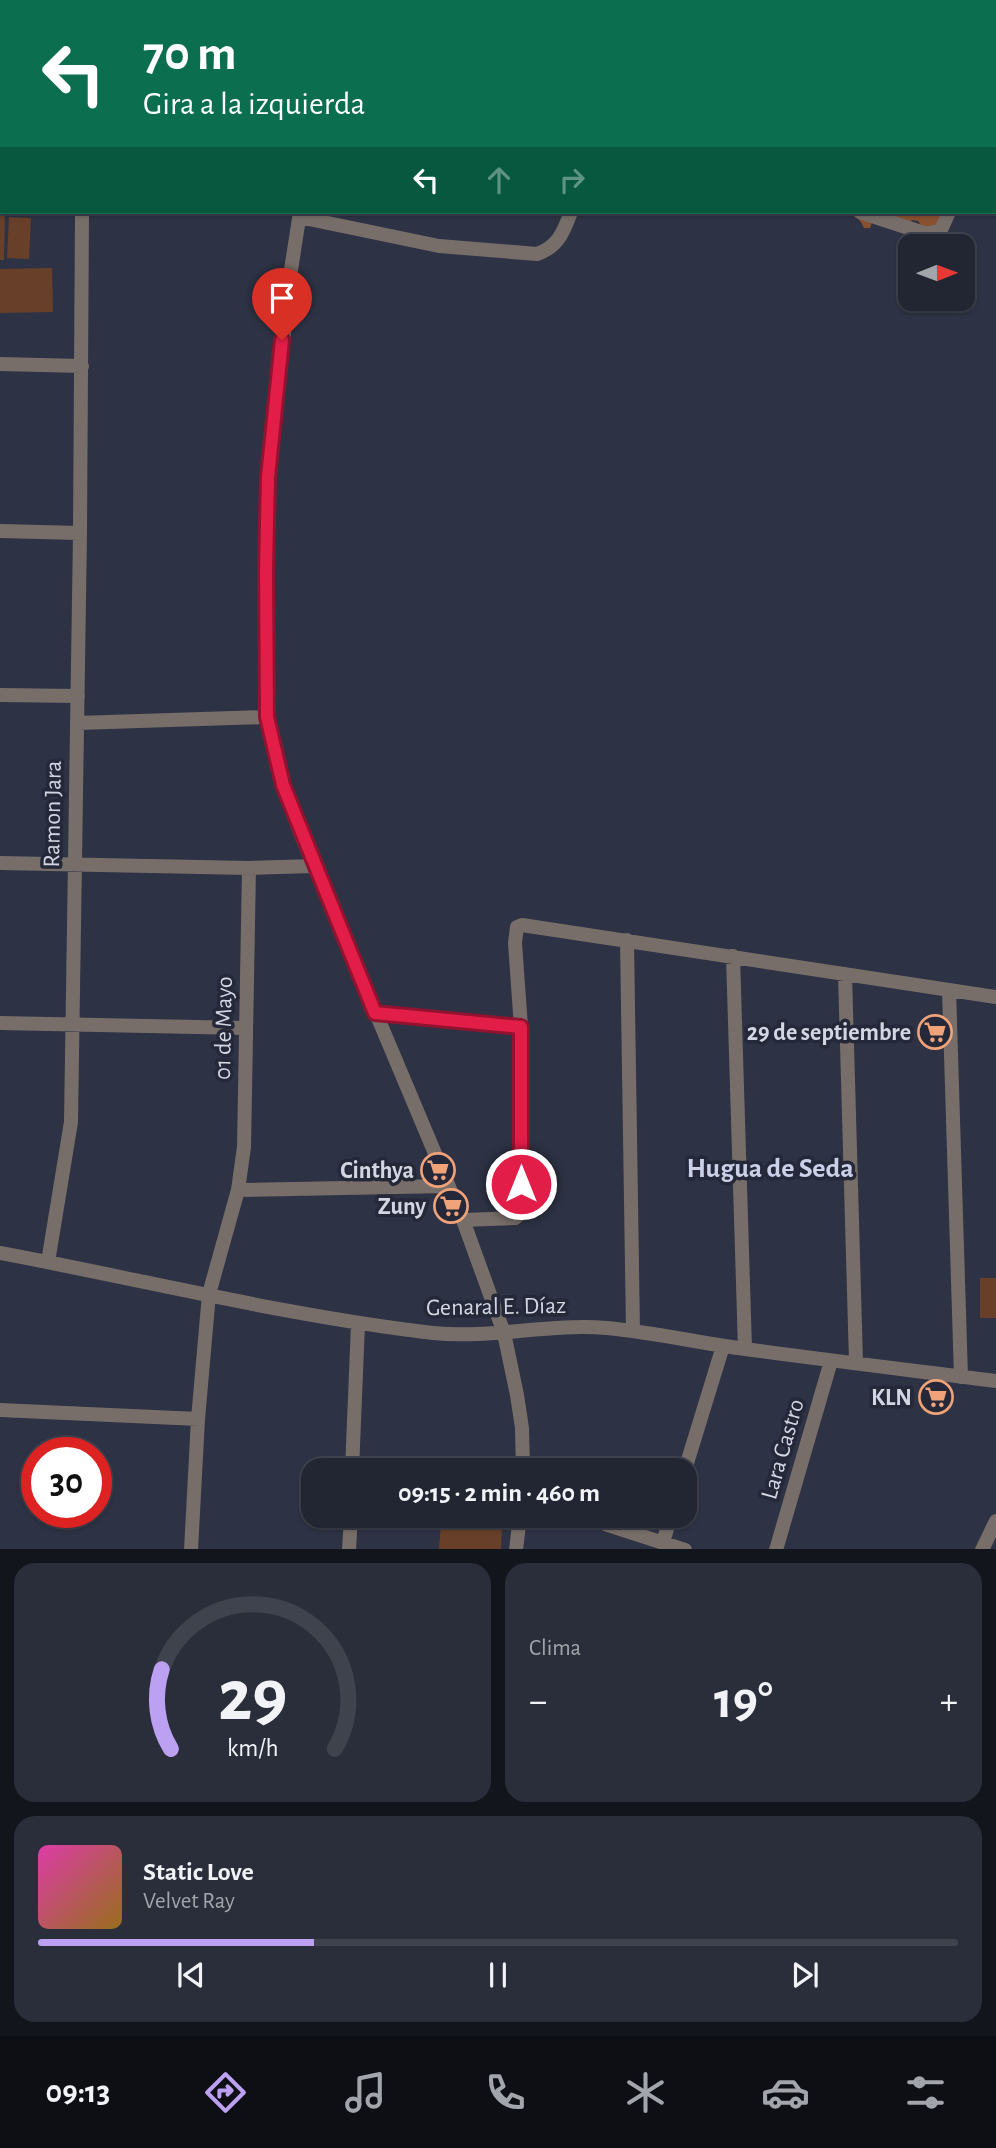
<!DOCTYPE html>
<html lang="es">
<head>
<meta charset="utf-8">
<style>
  :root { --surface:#222633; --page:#2a2e3b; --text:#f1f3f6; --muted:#a2a5ac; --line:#3f434e; --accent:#bca0f2 }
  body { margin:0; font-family:"Alegreya Sans",sans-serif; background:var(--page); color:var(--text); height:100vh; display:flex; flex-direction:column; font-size:26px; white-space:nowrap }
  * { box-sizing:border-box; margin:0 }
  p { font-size:23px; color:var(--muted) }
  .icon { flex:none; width:38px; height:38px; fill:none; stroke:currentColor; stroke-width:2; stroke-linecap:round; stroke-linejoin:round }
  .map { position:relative; height:1549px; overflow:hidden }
  .sheet { display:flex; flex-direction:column; gap:14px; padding:14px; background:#13151c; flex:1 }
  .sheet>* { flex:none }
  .hud { position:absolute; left:0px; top:0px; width:998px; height:214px; box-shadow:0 2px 5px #0004,0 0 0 2px var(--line); background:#0b6e4f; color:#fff; overflow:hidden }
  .needle { width:46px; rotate:89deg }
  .fabs { position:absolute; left:898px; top:234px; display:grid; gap:14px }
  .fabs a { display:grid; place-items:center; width:77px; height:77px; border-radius:14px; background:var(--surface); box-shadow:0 2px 5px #0004,0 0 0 2px var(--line); font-size:35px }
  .speed { position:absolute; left:21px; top:1437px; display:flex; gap:14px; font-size:35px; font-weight:700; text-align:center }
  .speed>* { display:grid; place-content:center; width:91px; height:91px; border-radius:50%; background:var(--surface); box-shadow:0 2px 5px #0004,0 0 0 2px var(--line); line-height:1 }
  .speed .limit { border:10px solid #d22; background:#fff; color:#111 }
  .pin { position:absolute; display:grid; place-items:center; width:60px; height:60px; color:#fff; margin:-72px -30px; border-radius:50% 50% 50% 0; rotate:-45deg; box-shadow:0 0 7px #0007 }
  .pin .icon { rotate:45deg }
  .me { position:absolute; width:77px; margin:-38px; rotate:0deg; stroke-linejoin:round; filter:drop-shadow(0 0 5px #0008) }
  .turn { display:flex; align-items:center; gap:24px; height:147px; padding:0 28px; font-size:32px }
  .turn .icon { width:91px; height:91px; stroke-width:2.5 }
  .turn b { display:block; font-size:49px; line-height:60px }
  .lanes { display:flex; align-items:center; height:66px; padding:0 28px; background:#0003; justify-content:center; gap:35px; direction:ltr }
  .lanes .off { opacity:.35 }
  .big { font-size:52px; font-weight:700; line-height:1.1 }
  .sheet .card { flex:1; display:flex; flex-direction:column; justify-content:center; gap:10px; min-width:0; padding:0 24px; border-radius:21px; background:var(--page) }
  .sheet .dial { align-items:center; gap:0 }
  .dial svg { height:182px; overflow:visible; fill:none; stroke:var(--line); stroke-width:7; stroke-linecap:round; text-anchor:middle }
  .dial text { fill:var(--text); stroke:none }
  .song { display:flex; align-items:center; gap:21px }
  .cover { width:84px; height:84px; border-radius:10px; background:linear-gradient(135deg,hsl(320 70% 55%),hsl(40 70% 35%)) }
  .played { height:7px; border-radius:4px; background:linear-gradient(90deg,var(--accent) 30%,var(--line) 30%) }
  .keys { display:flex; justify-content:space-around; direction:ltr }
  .heat { display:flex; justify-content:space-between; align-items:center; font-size:38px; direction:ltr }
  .sheet .tiles { flex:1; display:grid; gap:14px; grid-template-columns:1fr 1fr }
  .card:last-child { grid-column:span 2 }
  .trip { position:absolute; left:301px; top:1458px; width:396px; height:70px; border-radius:21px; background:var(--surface); box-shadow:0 2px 5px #0004,0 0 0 2px var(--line); font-weight:700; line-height:70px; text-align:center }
  .tabs { display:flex; height:112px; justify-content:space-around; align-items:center; background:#0e0f14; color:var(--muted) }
  .tabs .icon { width:49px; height:49px }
  .tabs .selected { color:var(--accent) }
  .tabs b { font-size:32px; color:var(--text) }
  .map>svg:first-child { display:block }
</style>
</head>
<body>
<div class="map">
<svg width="996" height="1550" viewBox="0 0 996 1550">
  <rect width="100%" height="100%" fill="#2d3244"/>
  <path fill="#68402a" d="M0,64l2,148h3l-1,48h-4z
    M9,217l22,1 -2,41 -22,-1z
    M52,268l1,44 -53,1v-44z
    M980,1278h16v40h-16z
    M441,1524l61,4 -1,21h-62z"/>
  <path fill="#895030" d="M833,212h112l-3,13 -18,4 -6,-8 -6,-1 -5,4 -33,-7 -4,11h-6c-7,-17 -16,-11 -31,-16z"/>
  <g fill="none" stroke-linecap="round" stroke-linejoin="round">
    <path stroke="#786e69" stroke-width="14" d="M733,0l5,2
      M368,2v-2
      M628,2l1,-2
      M0,40h2
      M996,68v-1
      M300,212l-9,58 -23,207 -2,93 1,147 16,68 18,50 162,385 41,113 13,62 5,33 1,42
      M860,212l67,22 14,-4 8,-18
      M299,217l140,29 98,8c21,-7 27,-23 34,-42
      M0,364l82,2
      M0,531l80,2
      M0,695l78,1
      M77,723l190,-6
      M0,863l249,5 65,-2
      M627,940l6,391
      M733,956l12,393
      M845,974l11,388
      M949,990l12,387
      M375,1013l146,14
      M0,1023l245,5
      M238,1190l210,-4
      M463,1220l52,-2 6,-5v-186l-6,-84 2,-16 5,-2 474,72
      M0,1253c144,27 287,63 433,80 58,6 116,-10 174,-5 44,4 88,14 131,20 86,12 172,22 258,33
      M48,1262l23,-140 9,-589 2,-321
      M0,1410l198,9
      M352,1470l6,-146
      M684,1473l39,-127
      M605,1524l80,26
      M663,1542l8,-26
      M191,1550l7,-131 11,-125 29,-104 6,-43 5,-279
      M349,1550l2,-34
      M516,1550l4,-34
      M776,1550l55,-189
      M982,1550l14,-29"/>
  </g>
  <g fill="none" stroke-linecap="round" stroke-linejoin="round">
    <g stroke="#92132f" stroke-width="18">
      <path id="route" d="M282,340l-14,137 -2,93 1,147 16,68 92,228 146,14v157"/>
    </g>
    <use href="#route" stroke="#e11d48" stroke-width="12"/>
  </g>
  <defs>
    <g id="supermarket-ring" transform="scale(1.75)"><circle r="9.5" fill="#242839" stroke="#f0a279" stroke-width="1.5"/><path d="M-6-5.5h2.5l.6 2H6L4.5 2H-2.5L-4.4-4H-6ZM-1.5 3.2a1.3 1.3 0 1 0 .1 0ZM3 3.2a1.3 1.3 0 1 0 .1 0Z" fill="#f0a279"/></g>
  </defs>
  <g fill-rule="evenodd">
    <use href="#supermarket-ring" x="935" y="1032"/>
    <use href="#supermarket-ring" x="438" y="1170"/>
    <use href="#supermarket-ring" x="451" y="1206"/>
    <use href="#supermarket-ring" x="936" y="1397"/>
  </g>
  <g text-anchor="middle" stroke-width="7" stroke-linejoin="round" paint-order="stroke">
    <g font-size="24" fill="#d3d6e2" stroke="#242839">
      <text transform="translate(52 814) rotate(-89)" y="8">Ramon Jara</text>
      <text transform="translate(223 1028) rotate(-89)" y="8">01 de Mayo</text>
      <text transform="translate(496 1306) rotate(-1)" y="8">Genaral E. Díaz</text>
      <text transform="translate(782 1449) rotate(-74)" y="8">Lara Castro</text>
    </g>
    <g font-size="24" font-weight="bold" fill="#d3d6e2" stroke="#242839" text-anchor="end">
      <text x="911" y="1040">29 de septiembre</text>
      <text x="414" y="1178">Cinthya</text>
      <text x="426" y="1214">Zuny</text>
      <text x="912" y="1405">KLN</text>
    </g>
    <g font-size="28" font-weight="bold" fill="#cad0e7" stroke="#242839">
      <text x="770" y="1177">Hugua de Seda</text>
    </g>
  </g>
</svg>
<div class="fabs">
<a><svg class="needle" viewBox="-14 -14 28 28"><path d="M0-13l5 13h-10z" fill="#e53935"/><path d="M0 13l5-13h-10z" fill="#a2a5ac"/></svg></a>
</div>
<div class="speed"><div class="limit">30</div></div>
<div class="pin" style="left:282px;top:340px;background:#d93025"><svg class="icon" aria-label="arrive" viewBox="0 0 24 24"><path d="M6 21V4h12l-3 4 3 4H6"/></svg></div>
<svg class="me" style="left:521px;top:1184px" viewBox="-20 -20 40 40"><circle r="17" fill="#e11d48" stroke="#fff" stroke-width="3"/><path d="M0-11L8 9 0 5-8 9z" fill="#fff"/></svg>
<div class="trip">09:15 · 2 min · 460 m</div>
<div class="hud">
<div class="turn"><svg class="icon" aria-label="left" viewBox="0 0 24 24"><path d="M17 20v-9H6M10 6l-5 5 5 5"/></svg><div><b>70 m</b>Gira a la izquierda</div></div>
<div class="lanes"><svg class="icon" aria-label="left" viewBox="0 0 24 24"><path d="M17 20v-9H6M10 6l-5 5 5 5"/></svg><svg class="icon off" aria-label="ahead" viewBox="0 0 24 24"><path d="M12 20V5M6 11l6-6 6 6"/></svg><svg class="icon off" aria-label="right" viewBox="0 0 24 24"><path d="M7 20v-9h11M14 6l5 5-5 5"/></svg></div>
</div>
</div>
<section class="sheet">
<div class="tiles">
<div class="card dial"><svg viewBox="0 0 100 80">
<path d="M14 69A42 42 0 1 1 86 69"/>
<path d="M14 69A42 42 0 0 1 10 34" stroke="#bca0f2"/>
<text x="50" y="56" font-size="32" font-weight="700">29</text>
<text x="50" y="72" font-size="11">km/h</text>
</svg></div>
<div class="card"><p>Clima</p>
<div class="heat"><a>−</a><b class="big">19°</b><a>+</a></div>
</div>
<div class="card">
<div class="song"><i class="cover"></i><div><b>Static Love</b><p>Velvet Ray</p></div></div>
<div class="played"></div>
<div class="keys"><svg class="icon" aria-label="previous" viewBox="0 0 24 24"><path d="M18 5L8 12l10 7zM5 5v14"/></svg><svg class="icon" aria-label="pause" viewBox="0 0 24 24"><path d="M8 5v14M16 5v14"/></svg><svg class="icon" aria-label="next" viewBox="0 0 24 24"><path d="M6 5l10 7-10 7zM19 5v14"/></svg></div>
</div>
</div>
</section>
<nav class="tabs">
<b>09:13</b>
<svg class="icon selected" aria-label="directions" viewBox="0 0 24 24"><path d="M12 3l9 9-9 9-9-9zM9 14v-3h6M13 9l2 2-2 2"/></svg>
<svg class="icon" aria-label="music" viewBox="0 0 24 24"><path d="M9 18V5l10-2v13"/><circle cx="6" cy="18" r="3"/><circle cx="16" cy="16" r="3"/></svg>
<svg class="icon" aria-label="phone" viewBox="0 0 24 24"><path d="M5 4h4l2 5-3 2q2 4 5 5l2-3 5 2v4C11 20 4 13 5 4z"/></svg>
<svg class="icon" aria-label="climate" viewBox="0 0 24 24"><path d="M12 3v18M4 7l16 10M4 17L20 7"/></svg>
<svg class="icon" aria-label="car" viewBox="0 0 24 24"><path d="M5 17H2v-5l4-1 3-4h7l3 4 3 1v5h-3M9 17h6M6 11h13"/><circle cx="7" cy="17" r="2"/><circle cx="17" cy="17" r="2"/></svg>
<svg class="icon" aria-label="filters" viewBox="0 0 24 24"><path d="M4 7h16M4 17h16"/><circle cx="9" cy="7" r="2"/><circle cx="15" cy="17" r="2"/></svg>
</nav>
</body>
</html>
